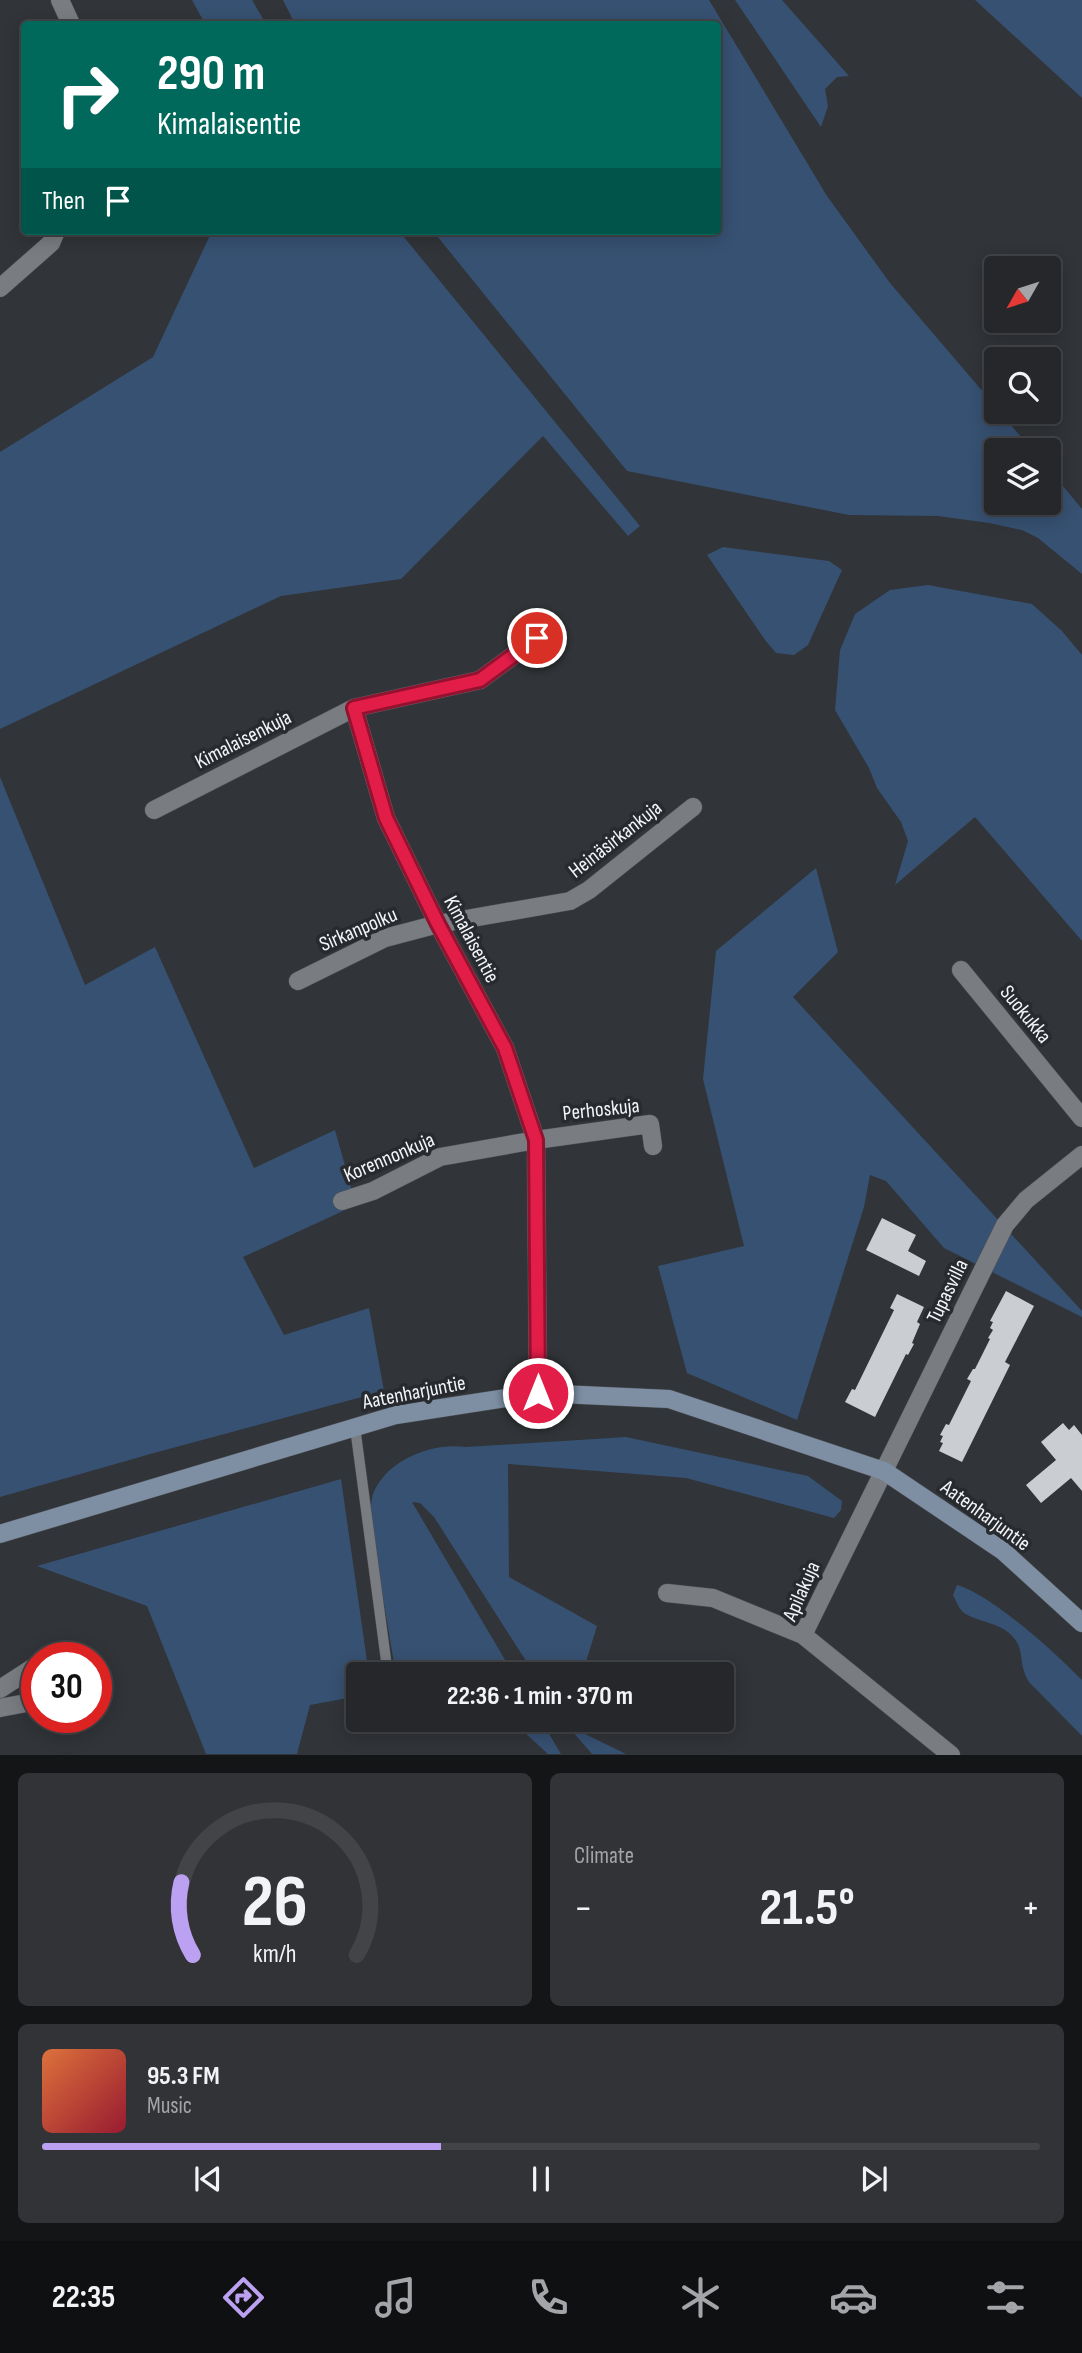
<!DOCTYPE html>
<html lang="en">
<head>
<meta charset="utf-8">
<style>
  :root { --surface:#25272a; --page:#313336; --text:#f1f3f6; --muted:#a3a5a8; --line:#424447; --accent:#bca0f2 }
  body { margin:0; font-family:"Sofia Sans Condensed",sans-serif; background:var(--page); color:var(--text); height:100vh; display:flex; flex-direction:column; font-size:26px; white-space:nowrap }
  * { box-sizing:border-box; margin:0 }
  p { font-size:23px; color:var(--muted) }
  .icon { flex:none; width:38px; height:38px; fill:none; stroke:currentColor; stroke-width:2; stroke-linecap:round; stroke-linejoin:round }
  .map { position:relative; height:1755px; overflow:hidden }
  .drawer { display:flex; flex-direction:column; gap:18px; padding:18px; background:#141517; flex:1 }
  .drawer>* { flex:none }
  .hud { position:absolute; left:21px; top:21px; width:700px; height:214px; border-radius:7px; box-shadow:0 4px 18px #0003,0 0 0 2px var(--line); background:#00695c; color:#fff; overflow:hidden }
  .needle { width:46px; rotate:231deg }
  .controls { position:absolute; left:984px; top:256px; display:grid; gap:14px }
  .controls a { display:grid; place-items:center; width:77px; height:77px; border-radius:7px; background:var(--surface); box-shadow:0 4px 18px #0003,0 0 0 2px var(--line); font-size:35px }
  .speed { position:absolute; left:21px; top:1642px; display:flex; gap:14px; font-size:35px; font-weight:700; text-align:center }
  .speed>* { display:grid; place-content:center; width:91px; height:91px; border-radius:50%; background:var(--surface); box-shadow:0 4px 18px #0003,0 0 0 2px var(--line); line-height:1 }
  .speed .limit { border:10px solid #d22; background:#fff; color:#111 }
  .pin { position:absolute; display:grid; place-items:center; width:60px; height:60px; color:#fff; margin:-30px; border:4px solid #fff; border-radius:50%; box-shadow:0 2px 7px #0007 }
  .me { position:absolute; width:77px; margin:-38px; rotate:0deg; stroke-linejoin:round; filter:drop-shadow(0 0 5px #0008) }
  .turn { display:flex; align-items:center; gap:24px; height:147px; padding:0 21px; font-size:32px }
  .turn .icon { width:91px; height:91px; stroke-width:2.5 }
  .turn b { display:block; font-size:49px; line-height:60px }
  .then { display:flex; align-items:center; height:66px; padding:0 21px; background:#0003; gap:14px; font-size:26px }
  .big { font-size:52px; font-weight:700; line-height:1.1 }
  .drawer .card { flex:1; display:flex; flex-direction:column; justify-content:center; gap:10px; min-width:0; padding:0 24px; border-radius:10px; background:var(--page) }
  .drawer .dial { align-items:center; gap:0 }
  .dial svg { height:182px; overflow:visible; fill:none; stroke:var(--line); stroke-width:7; stroke-linecap:round; text-anchor:middle }
  .dial text { fill:var(--text); stroke:none }
  .song { display:flex; align-items:center; gap:21px }
  .cover { width:84px; height:84px; border-radius:10px; background:linear-gradient(135deg,hsl(20 70% 55%),hsl(350 70% 35%)) }
  .played { height:7px; border-radius:4px; background:linear-gradient(90deg,var(--accent) 40%,var(--line) 40%) }
  .keys { display:flex; justify-content:space-around; direction:ltr }
  .heat { display:flex; justify-content:space-between; align-items:center; font-size:38px; direction:ltr }
  .drawer .tiles { flex:1; display:grid; gap:18px; grid-template-columns:1fr 1fr }
  .card:last-child { grid-column:span 2 }
  .trip { position:absolute; left:346px; top:1662px; width:388px; height:70px; border-radius:7px; background:var(--surface); box-shadow:0 4px 18px #0003,0 0 0 2px var(--line); font-weight:700; line-height:70px; text-align:center }
  .tab-bar { display:flex; height:112px; justify-content:space-around; align-items:center; background:#0f1011; color:var(--muted) }
  .tab-bar .icon { width:49px; height:49px }
  .tab-bar .selected { color:var(--accent) }
  .tab-bar b { font-size:32px; color:var(--text) }
  .map>svg:first-child { display:block }
</style>
</head>
<body>
<div class="map">
<svg width="1082" height="1755" viewBox="0 0 1082 1755">
  <rect width="100%" height="100%" fill="#313438"/>
  <path fill="#375172" d="M192,0h60l14,24h-61z
    M283,0h426l118,196 63,87 106,124v4h3l33,39h-36v52h52v-34l34,41v65l-44,-36 -16,-8 -33,-7 -51,-7 -89,-1 -222,-44 -194,-240h285v-207h-423z
    M735,0h47l67,76 -12,1 -12,12 3,17 -7,21z
    M975,0h107v98z
    M212,231h187l241,295 -12,10 -85,-100 -142,143 -120,17 -281,133v-277l153,-95z
    M723,547l106,14 13,9 -34,75 -14,10 -18,-2 -11,-13 -58,-85z
    M928,585l104,19 30,27 20,24v286l-107,-124 -80,68 13,-44 -7,-19 -24,-34 -8,-20 -34,-58 5,-60 15,-36 35,-24z
    M0,777l85,208 70,-38 99,221 81,-38 21,75 -113,52 41,78 85,-27 15,83 -230,62 -154,44z
    M816,868l22,84 -45,45 289,314v6l-138,-69 -58,-67 -16,-6 -6,32 -67,213 -110,-47 -29,-107 86,-20 -41,-167 13,-128z
    M626,1437l182,39 34,25 -1,9 -7,8 -148,-40 -178,-14 1,113 88,49 -15,49h-47l-101,-158 -14,-14 -8,-1 102,173h-118l-23,-137c-1,-13 -4,-31 0,-44 13,-34 59,-52 93,-47z
    M341,1479l28,196h-10v21l-49,9 -13,49h-91l-59,-148 -110,-40z
    M957,1585c35,10 99,68 125,95v56l-53,-54c-11,-17 -4,-32 -16,-45 -13,-15 -33,-14 -49,-24 -5,-4 -8,-12 -11,-18z
    M511,1720h30l20,34h-13z
    M564,1720h4l-1,5 59,29h-34l-26,-30z"/>
  <path fill="#caced3" d="M882,1218l34,17 -8,16 18,10 -7,15 -53,-26z
    M1006,1291l28,15 -29,56 5,3 -48,97 -23,-11 4,-8 -3,-1 3,-6 -3,-1 6,-11 3,1 22,-44 -4,-2 6,-10h2l15,-30 -2,-1 5,-8 -3,-2 3,-6 -3,-1z
    M897,1294l27,13 -7,15 3,2 -8,19 2,1 -6,11 -2,-1 -31,63 -30,-15 7,-13 3,1 39,-80 -4,-2z
    M1063,1423l6,7 5,-5 8,10v56l-11,-13 -30,25 -15,-18 30,-25 -15,-18z"/>
  <g fill="none" stroke-linecap="round" stroke-linejoin="round">
    <g stroke="#4d5054" stroke-width="11">
      <path id="lane" d="M355,1427l33,248"/>
    </g>
    <g stroke="#4d5054" stroke-width="19">
      <path id="street" d="M60,0l11,24
        M0,288l51,-45 5,-12
        M537,638l-57,42 -126,28 32,110 52,106 67,124 31,92 2,253
        M154,810l200,-102
        M961,970l121,148
        M298,981l87,-43 53,-14 132,-23 19,-11 104,-83
        M342,1201l31,-10 67,-34 96,-17 114,-16 3,22
        M667,1593l46,5 90,37 148,120
        M803,1635l202,-410 21,-25 56,-45
        M0,1689l37,-24
        M0,1708l37,-7"/>
    </g>
    <g stroke="#4d5054" stroke-width="19">
      <path id="secondary" d="M0,1534l396,-119 142,-22 131,6 215,72 119,80 79,72"/>
    </g>
    <use href="#lane" stroke="#797d81" stroke-width="10"/>
    <use href="#street" stroke="#797d81" stroke-width="18"/>
    <use href="#secondary" stroke="#7e8fa4" stroke-width="18"/>
  </g>
  <g fill="none" stroke-linecap="round" stroke-linejoin="round">
    <g stroke="#92132f" stroke-width="18">
      <path id="route" d="M537,638l-57,42 -126,28 32,110 52,106 67,124 31,92 2,253"/>
    </g>
    <use href="#route" stroke="#e11d48" stroke-width="12"/>
  </g>
  <g text-anchor="middle" stroke-width="7" stroke-linejoin="round" paint-order="stroke">
    <g font-size="21" fill="#f3f5f8" stroke="#272a2e">
      <text transform="translate(243 739) rotate(-27)" y="7">Kimalaisenkuja</text>
      <text transform="translate(615 839) rotate(-38)" y="7">Heinäsirkankuja</text>
      <text transform="translate(358 929) rotate(-23)" y="7">Sirkanpolku</text>
      <text transform="translate(472 939) rotate(62)" y="7">Kimalaisentie</text>
      <text transform="translate(1026 1014) rotate(51)" y="7">Suokukka</text>
      <text transform="translate(601 1109) rotate(-6)" y="7">Perhoskuja</text>
      <text transform="translate(389 1157) rotate(-23)" y="7">Korennonkuja</text>
      <text transform="translate(947 1291) rotate(-64)" y="7">Tupasvilla</text>
      <text transform="translate(414 1392) rotate(-11)" y="7">Aatenharjuntie</text>
      <text transform="translate(986 1515) rotate(36)" y="7">Aatenharjuntie</text>
      <text transform="translate(801 1591) rotate(-66)" y="7">Apilakuja</text>
    </g>
  </g>
</svg>
<div class="controls">
<a><svg class="needle" viewBox="-14 -14 28 28"><path d="M0-13l5 13h-10z" fill="#e53935"/><path d="M0 13l5-13h-10z" fill="#a3a5a8"/></svg></a>
<a><svg class="icon" aria-label="search" viewBox="0 0 24 24"><circle cx="10" cy="10" r="6"/><path d="M15 15l6 6"/></svg></a>
<a><svg class="icon" aria-label="layers" viewBox="0 0 24 24"><path d="M12 4l9 5-9 5-9-5zM3 14l9 5 9-5"/></svg></a>
</div>
<div class="speed"><div class="limit">30</div></div>
<div class="pin" style="left:537px;top:638px;background:#d93025"><svg class="icon" aria-label="arrive" viewBox="0 0 24 24"><path d="M6 21V4h12l-3 4 3 4H6"/></svg></div>
<svg class="me" style="left:538px;top:1393px" viewBox="-20 -20 40 40"><circle r="17" fill="#e11d48" stroke="#fff" stroke-width="3"/><path d="M0-11L8 9 0 5-8 9z" fill="#fff"/></svg>
<div class="trip">22:36 · 1 min · 370 m</div>
<div class="hud">
<div class="turn"><svg class="icon" aria-label="right" viewBox="0 0 24 24"><path d="M7 20v-9h11M14 6l5 5-5 5"/></svg><div><b>290 m</b>Kimalaisentie</div></div>
<div class="then">Then<svg class="icon" aria-label="arrive" viewBox="0 0 24 24"><path d="M6 21V4h12l-3 4 3 4H6"/></svg></div>
</div>
</div>
<section class="drawer">
<div class="tiles">
<div class="card dial"><svg viewBox="0 0 100 80">
<path d="M14 69A42 42 0 1 1 86 69"/>
<path d="M14 69A42 42 0 0 1 9 37" stroke="#bca0f2"/>
<text x="50" y="56" font-size="32" font-weight="700">26</text>
<text x="50" y="72" font-size="11">km/h</text>
</svg></div>
<div class="card"><p>Climate</p>
<div class="heat"><a>−</a><b class="big">21.5°</b><a>+</a></div>
</div>
<div class="card">
<div class="song"><i class="cover"></i><div><b>95.3 FM</b><p>Music</p></div></div>
<div class="played"></div>
<div class="keys"><svg class="icon" aria-label="previous" viewBox="0 0 24 24"><path d="M18 5L8 12l10 7zM5 5v14"/></svg><svg class="icon" aria-label="pause" viewBox="0 0 24 24"><path d="M8 5v14M16 5v14"/></svg><svg class="icon" aria-label="next" viewBox="0 0 24 24"><path d="M6 5l10 7-10 7zM19 5v14"/></svg></div>
</div>
</div>
</section>
<nav class="tab-bar">
<b>22:35</b>
<svg class="icon selected" aria-label="directions" viewBox="0 0 24 24"><path d="M12 3l9 9-9 9-9-9zM9 14v-3h6M13 9l2 2-2 2"/></svg>
<svg class="icon" aria-label="music" viewBox="0 0 24 24"><path d="M9 18V5l10-2v13"/><circle cx="6" cy="18" r="3"/><circle cx="16" cy="16" r="3"/></svg>
<svg class="icon" aria-label="phone" viewBox="0 0 24 24"><path d="M5 4h4l2 5-3 2q2 4 5 5l2-3 5 2v4C11 20 4 13 5 4z"/></svg>
<svg class="icon" aria-label="climate" viewBox="0 0 24 24"><path d="M12 3v18M4 7l16 10M4 17L20 7"/></svg>
<svg class="icon" aria-label="car" viewBox="0 0 24 24"><path d="M5 17H2v-5l4-1 3-4h7l3 4 3 1v5h-3M9 17h6M6 11h13"/><circle cx="7" cy="17" r="2"/><circle cx="17" cy="17" r="2"/></svg>
<svg class="icon" aria-label="filters" viewBox="0 0 24 24"><path d="M4 7h16M4 17h16"/><circle cx="9" cy="7" r="2"/><circle cx="15" cy="17" r="2"/></svg>
</nav>
</body>
</html>
